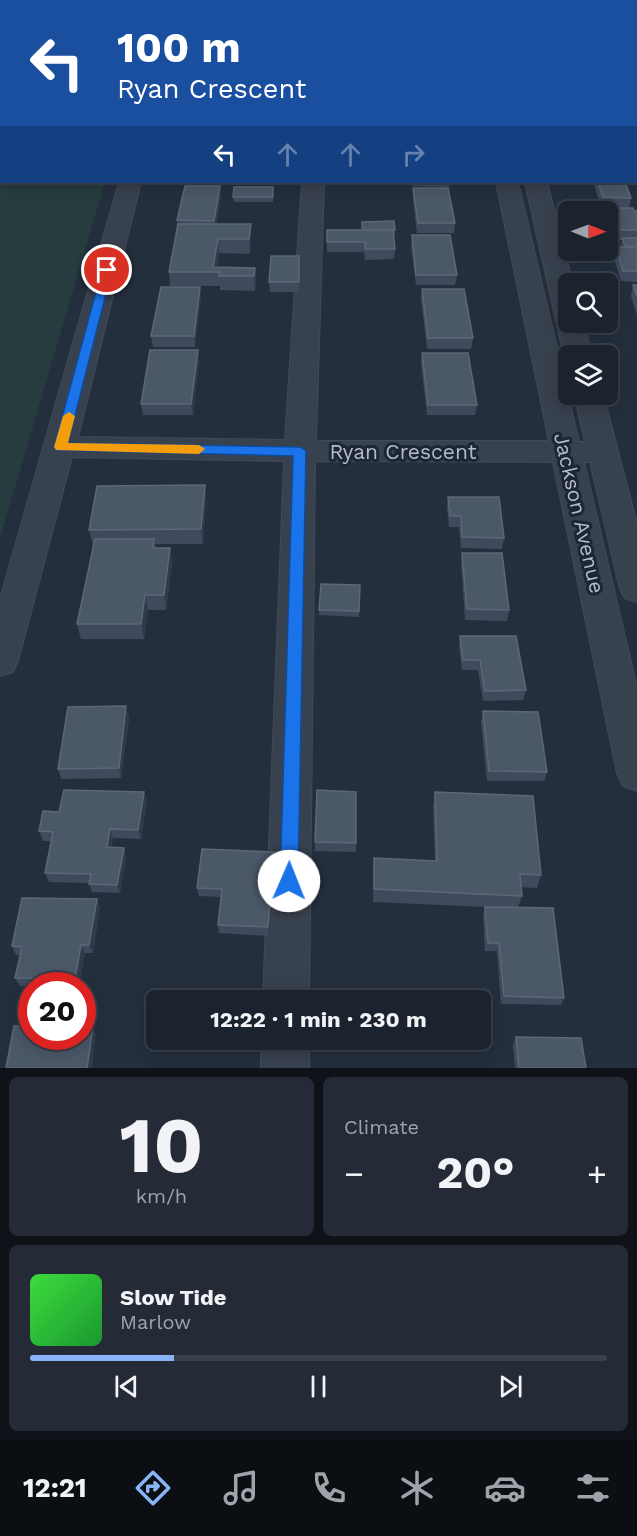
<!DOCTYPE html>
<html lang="en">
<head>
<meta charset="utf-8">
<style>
  :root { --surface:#1b232e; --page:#242b36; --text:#f1f3f6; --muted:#a0a4aa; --line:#39404a; --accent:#8ab4f8 }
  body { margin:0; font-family:"Work Sans",sans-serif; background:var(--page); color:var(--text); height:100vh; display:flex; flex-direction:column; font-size:22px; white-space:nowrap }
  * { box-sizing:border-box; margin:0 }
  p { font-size:20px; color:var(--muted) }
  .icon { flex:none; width:33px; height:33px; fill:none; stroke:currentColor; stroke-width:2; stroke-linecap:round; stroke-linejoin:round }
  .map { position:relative; height:1068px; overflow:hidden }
  .panel { display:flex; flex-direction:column; gap:9px; padding:9px; background:#0f1319; flex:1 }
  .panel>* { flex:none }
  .guide { position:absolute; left:0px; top:0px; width:638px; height:183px; box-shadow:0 3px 15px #0003,0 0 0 2px var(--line); background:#1a4fa0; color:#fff; overflow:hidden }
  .needle { width:39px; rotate:91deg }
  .controls { position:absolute; left:558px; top:201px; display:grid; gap:12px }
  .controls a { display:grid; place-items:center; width:60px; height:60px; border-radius:9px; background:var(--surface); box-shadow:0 3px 15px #0003,0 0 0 2px var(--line); font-size:30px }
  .speed { position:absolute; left:18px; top:972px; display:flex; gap:12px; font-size:30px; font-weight:700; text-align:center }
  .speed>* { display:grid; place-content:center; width:78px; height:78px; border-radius:50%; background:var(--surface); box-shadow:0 3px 15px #0003,0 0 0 2px var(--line); line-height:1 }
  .speed .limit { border:9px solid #d22; background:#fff; color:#111 }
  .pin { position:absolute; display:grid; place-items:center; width:51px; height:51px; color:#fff; margin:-26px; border:3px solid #fff; border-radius:50%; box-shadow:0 2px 6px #0007 }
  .me { position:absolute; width:66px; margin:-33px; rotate:1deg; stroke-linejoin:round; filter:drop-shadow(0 0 4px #0008) }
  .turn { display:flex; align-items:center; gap:21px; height:126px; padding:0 18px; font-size:27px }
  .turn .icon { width:78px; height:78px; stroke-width:2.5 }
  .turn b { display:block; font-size:42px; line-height:51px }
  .lanes { display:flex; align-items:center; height:57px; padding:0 18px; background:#0003; justify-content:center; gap:30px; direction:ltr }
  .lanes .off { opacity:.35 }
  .big { font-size:45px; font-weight:700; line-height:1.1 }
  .panel .tile { flex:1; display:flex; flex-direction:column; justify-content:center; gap:9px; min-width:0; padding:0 21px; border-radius:9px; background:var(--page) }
  .panel .dial { align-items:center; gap:0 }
  .dial b { font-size:78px; line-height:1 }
  .song { display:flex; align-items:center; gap:18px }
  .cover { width:72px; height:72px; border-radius:9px; background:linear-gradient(135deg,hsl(120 70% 55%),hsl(130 70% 35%)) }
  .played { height:6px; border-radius:3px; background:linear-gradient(90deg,var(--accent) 25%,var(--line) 25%) }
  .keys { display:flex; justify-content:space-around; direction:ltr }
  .heat { display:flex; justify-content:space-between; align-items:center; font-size:33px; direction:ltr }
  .panel .tiles { flex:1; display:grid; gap:9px; grid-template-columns:1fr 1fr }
  .tile:last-child { grid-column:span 2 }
  .trip { position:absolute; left:146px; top:990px; width:345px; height:60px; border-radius:9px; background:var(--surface); box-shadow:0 3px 15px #0003,0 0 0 2px var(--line); font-weight:700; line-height:60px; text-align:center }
  .menu { display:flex; height:96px; justify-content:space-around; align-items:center; background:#0b0e12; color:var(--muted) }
  .menu .icon { width:42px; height:42px }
  .menu .active { color:var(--accent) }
  .menu b { font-size:27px; color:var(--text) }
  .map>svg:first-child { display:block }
</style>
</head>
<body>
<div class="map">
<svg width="637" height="1068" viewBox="0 0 637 1068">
  <rect width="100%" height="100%" fill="#242f3e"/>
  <path fill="#263c3f" d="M0,172l2,10h103l-105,356z"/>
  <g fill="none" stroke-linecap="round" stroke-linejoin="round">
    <g stroke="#414a57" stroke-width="2">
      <path id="minor" d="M169,0h18l-18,2z
        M312,0h18v2h-18z
        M460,0h18v2h-18z
        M486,0h23l1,2h-23z
        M0,11h2v10h-2z
        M636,21h1v10h-1z
        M2,72v15h-2v-14z
        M636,99h1v12h-1z
        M0,150h2v14h-2z
        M119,182h22l-63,255 207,3 17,-258h22l-8,259h233l-53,-259h22l61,260h6l-11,-48h29l34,130v78l-12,-4 -5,-9 -30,-127h-6l53,226v103l-14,-5 -6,-13 -64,-311 -238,-1 -6,539h-46l21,-539 -212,-4 -54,204 -5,11 -13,4v-77z
        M525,182h22l26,102h-5v38h16l8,34h-24v6l-4,-6z
        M261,1040h48v28h-48z"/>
    </g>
    <use href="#minor" fill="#38414e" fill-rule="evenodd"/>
  </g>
  <path fill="#3f4b5c" d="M0,0h20l-1,2h-19z
    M48,0h54l-1,2h-53z
    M518,0h51v2h-46z
    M184,182h37v3l-37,-1z
    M412,182h38l-1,5 -37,-1z
    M593,182h32l6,16 -2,10 -28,-1z
    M220,186l1,10 -5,28h35v15l-1,15 -31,-1 -2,14 38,1 1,14 -1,9 -35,-1v-4h-50l-1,-14 9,-45 -1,-7z
    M273,187v15h-39l-1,-5z
    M413,188l42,35 -1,10h-37l-4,-35z
    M605,208l32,3v71l-16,-1 -7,-23 2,-11 4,1 2,-8h-14v-28h-4z
    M362,222l33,8v5h-2l2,14 -1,10 -29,1 -1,-8h-37v-22h35z
    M412,235l45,40 -2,10h-39l-5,-39z
    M299,256v36h-29l-1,-10z
    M633,285h4v30l-6,-19z
    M200,287l1,10 -6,50h-42l-2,-11z
    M422,289l51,49 -2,11h-44l-6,-50z
    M422,353l55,52 -2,10h-48l-6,-52z
    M199,361l-6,54h-50l-2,-11z
    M205,485l1,14 -3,45h-48l1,4h14l2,15 -6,47h-18l-4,29h-63l-4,-15 16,-79 -4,-15z
    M448,497l56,41 -2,11 -41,-1 -2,-21h-10l-2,-20z
    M462,553l47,57 -2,11 -42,-1 -4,-57z
    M321,584l39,1 -1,32 -40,-2z
    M460,636l66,54 -3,10 -40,1 -5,-31h-16l-3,-23z
    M483,711l64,61 -3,9h-57l-6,-60z
    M129,717l-8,61 -60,1 -3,-10z
    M435,792l106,83 -4,13 -16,-1 1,9 -4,11 46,91 -3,7 -60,-1 -4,-53h-12l-2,-36 2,-8h2l-114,-5 1,-44 61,3 -2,-55z
    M147,801l-6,38 -28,-1 -2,9 13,1 2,9 -6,36 -28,-1 -3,-9 -40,-1 -4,-9 6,-32h-8l-4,-10 20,-19z
    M315,842l41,1v9l-41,-1z
    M274,861l-5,75 -50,-3 -1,-8 3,-28 -22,-1 -2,-8z
    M97,899l3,9 -7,45h-8l-6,33h-59l-5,-8 5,-23h-4l-4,-9z
    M516,1037l70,31h-71l-2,-23z"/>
  <path fill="#2f3b4b" d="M220,186l1,10 -7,35v-10z
    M251,224v15l-1,15 -1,-15z
    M218,239l1,14 -3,19 -3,-5z
    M255,268l1,14 -1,9 -1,-15z
    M200,287l1,10 -6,50 -1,-11z
    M198,350l1,11 -6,54 -2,-11z
    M205,485l1,14 -3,45 -2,-15z
    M170,548l2,15 -6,47 -2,-15z
    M145,595l3,15 -4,29 -3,-15z
    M126,706l3,11 -8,61 -2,-10z
    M144,792l3,9 -6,38 -3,-9z
    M110,829l3,9 -3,18 -3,-9z
    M124,848l2,9 -6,36 -3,-8z
    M274,852v9l-5,75 -1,-9z
    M97,899l3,9 -7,45 -4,-8z
    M81,945l4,8 -6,33h-1l-3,-7z
    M93,1027l3,7 -4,34h-5z"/>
  <path fill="#4b5868" stroke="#5c6777" stroke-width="1.5" d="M224,0h28v2h-28z
    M380,0h43v2h-43z
    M598,182h27l6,16 -28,-1z
    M185,186h35l-6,35 -37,-1z
    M234,187h39v10h-40z
    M413,188h35l7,35h-37z
    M605,208h28l1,3h3v19h-29v-18h-2z
    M394,221l1,9h-33v-8z
    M178,224h73l-2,15h-31l-5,28 42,1 -1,8h-35l1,-4h-51z
    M327,230h66l2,19h-30v-7h-38z
    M412,235h38l7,40h-41z
    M622,238h15v8h-12z
    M616,247l21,1v23h-14z
    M271,256h28v26h-30z
    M633,285h4v11z
    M161,287h39l-6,49h-43z
    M422,289h42l9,49h-45z
    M150,350h48l-7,54h-50z
    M422,353h46l9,52h-49z
    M205,485l-4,44 -112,1 8,-44z
    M448,497h51l5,41 -42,-1 -1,-21h-11z
    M95,539h59l-1,9h17l-6,47h-19l-4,29h-64z
    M462,553h40l7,57 -42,-1z
    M321,584l39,1 -1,26 -40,-1z
    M460,636h56l10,54 -41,1 -5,-31h-17z
    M126,706l-7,62 -61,1 10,-62z
    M483,711l55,1 9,60 -58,-1z
    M64,790l80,2 -6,38 -28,-1 -3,18 17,1 -7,37 -28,-1 2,-10 -46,-1 8,-41 -14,-1 4,-20 16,1z
    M317,790l39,2v51l-41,-1z
    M435,792l98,4 8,79 -21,-1 2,22 -148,-7v-31l63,3z
    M202,849l72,3 -6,75 -50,-2 4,-36 -25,-1z
    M22,898l75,1 -8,46h-8l-6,34 -60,-1 7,-31 -10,-1z
    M485,907l68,1 11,90 -60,-2 -5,-53h-11z
    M14,1026h18v10h50v-9h11l-6,41h-81z
    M516,1037l65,1 5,30h-67z"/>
  <path fill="#1a73e8" stroke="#114b97" stroke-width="1.5" d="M107,267l5,3 -44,173 232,4 6,4 -8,430 -2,6 -7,3 -6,-3 -3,-6 13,-425 -237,-6 -2,-3 48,-177z"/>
  <path fill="#f59e0b" d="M69,412l6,4 -7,27 131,2 6,4 -6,5 -143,-4 -2,-3 9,-31z"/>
  <g text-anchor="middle" stroke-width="6" stroke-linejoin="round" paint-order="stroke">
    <g font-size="21" fill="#b4bcc9" stroke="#1d2633">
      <text x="403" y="459">Ryan Crescent</text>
      <text transform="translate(579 513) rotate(77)" y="7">Jackson Avenue</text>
    </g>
  </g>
</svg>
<div class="controls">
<a><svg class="needle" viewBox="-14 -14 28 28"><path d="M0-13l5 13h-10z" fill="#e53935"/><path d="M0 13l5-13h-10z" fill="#a0a4aa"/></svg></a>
<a><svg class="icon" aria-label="search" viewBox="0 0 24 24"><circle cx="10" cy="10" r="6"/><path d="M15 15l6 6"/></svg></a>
<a><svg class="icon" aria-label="layers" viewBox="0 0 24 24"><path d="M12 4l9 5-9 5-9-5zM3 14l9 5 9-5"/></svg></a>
</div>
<div class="speed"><div class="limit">20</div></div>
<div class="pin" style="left:107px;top:270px;background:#d93025"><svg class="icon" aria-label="arrive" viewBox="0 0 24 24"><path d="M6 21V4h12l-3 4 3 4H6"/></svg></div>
<svg class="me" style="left:289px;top:881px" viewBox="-20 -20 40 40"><circle r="19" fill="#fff"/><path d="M0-13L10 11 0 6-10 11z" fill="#1a73e8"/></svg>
<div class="trip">12:22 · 1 min · 230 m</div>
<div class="guide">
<div class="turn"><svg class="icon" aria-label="left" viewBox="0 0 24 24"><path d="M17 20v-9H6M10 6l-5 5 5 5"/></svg><div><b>100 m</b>Ryan Crescent</div></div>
<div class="lanes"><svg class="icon" aria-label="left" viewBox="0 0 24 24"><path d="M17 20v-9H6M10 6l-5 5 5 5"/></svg><svg class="icon off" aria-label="ahead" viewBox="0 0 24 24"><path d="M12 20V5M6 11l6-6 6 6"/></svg><svg class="icon off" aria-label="ahead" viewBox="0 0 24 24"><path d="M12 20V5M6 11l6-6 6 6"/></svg><svg class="icon off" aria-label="right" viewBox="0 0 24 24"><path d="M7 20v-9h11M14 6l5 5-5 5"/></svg></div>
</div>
</div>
<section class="panel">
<div class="tiles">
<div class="tile dial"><b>10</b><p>km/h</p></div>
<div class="tile"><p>Climate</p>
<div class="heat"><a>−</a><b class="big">20°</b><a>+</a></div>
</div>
<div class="tile">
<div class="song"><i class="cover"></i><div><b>Slow Tide</b><p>Marlow</p></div></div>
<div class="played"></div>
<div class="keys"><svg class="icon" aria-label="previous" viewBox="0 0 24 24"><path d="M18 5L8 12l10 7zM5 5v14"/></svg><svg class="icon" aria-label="pause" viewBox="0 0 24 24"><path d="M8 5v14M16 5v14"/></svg><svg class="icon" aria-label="next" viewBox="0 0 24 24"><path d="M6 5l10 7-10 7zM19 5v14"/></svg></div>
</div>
</div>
</section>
<nav class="menu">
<b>12:21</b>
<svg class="icon active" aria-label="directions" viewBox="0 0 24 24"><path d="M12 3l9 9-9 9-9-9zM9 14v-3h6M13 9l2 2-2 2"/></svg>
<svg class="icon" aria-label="music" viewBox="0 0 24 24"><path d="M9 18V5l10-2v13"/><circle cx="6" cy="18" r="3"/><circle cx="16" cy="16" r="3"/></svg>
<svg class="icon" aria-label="phone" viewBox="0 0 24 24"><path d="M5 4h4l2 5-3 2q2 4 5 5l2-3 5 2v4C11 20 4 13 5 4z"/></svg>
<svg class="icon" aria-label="climate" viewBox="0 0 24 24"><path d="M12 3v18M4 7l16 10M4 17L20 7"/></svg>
<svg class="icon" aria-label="car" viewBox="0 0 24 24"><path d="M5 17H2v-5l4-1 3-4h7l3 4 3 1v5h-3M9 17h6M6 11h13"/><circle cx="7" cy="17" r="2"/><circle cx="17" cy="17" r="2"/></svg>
<svg class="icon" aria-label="filters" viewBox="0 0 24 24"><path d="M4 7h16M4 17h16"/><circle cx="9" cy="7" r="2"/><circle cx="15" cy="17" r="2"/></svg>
</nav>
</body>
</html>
